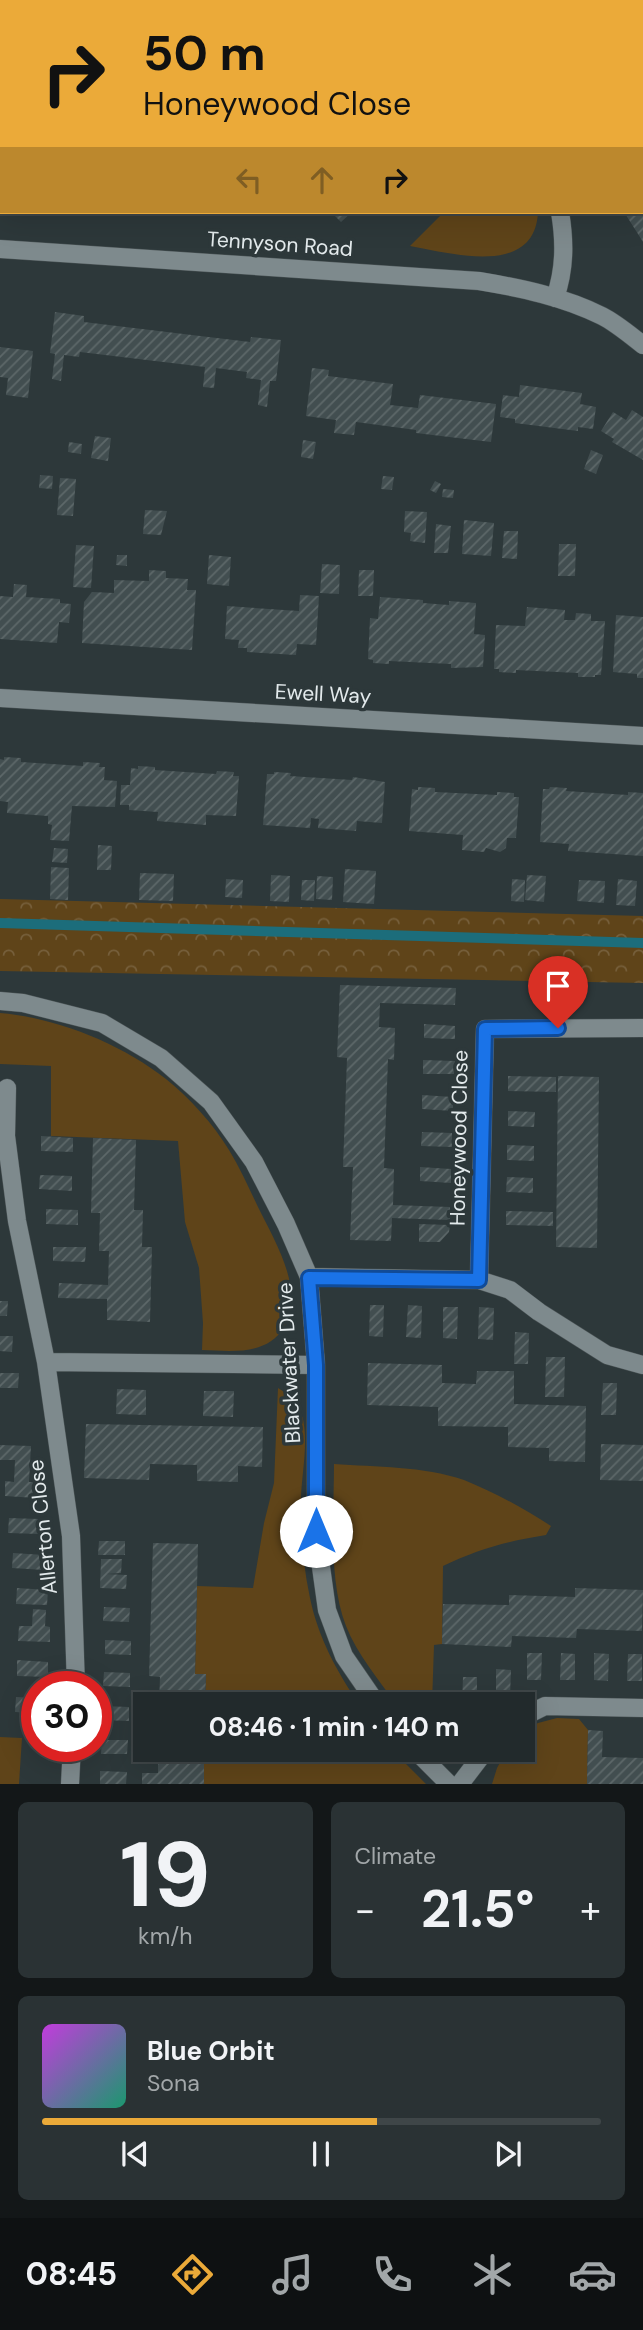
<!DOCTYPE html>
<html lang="en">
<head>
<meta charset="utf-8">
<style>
  :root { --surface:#222a2c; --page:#2a3234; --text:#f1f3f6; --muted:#a2a7a9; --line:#3f4648; --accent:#ebaa39 }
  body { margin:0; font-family:"DM Sans",sans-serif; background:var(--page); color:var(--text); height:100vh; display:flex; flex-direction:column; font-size:26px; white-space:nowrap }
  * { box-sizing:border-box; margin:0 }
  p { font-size:23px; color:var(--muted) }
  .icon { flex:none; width:38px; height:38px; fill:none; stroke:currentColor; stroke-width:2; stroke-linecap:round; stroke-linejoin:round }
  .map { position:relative; height:1784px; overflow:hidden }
  .drawer { display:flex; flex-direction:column; gap:18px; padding:18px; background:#131718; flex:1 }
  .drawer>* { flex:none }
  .hud { position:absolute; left:0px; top:0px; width:644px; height:214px; box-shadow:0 7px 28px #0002,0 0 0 2px var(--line); background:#ebaa39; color:#111; overflow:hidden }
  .speed { position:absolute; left:21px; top:1671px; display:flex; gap:14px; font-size:35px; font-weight:700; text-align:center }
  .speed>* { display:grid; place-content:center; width:91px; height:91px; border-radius:50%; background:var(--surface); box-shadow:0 7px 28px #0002,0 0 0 2px var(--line); line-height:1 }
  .speed .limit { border:10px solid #d22; background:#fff; color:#111 }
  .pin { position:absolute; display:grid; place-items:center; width:60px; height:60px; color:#fff; margin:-72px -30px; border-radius:50% 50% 50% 0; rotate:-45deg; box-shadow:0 0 7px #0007 }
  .pin .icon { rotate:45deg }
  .me { position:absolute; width:77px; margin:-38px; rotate:0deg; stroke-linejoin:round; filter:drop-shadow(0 0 5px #0008) }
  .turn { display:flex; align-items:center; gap:24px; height:147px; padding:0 28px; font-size:32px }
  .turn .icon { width:91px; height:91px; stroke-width:2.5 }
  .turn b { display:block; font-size:49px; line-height:60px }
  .lanes { display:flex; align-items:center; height:66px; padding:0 28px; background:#0003; justify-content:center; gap:35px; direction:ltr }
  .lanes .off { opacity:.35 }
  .big { font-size:52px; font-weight:700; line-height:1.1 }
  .drawer .card { flex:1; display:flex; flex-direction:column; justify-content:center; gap:10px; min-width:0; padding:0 24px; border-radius:10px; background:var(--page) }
  .drawer .dial { align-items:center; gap:0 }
  .dial b { font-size:91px; line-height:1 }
  .song { display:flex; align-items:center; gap:21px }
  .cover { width:84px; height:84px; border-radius:10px; background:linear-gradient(135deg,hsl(290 70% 55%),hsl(160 70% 35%)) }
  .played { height:7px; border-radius:4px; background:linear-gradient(90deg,var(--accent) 60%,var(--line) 60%) }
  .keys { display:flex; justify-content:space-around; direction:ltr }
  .heat { display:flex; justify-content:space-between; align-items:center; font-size:38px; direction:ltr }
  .drawer .tiles { flex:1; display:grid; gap:18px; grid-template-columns:1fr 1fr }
  .card:last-child { grid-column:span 2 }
  .trip { position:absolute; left:133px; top:1692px; width:402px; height:70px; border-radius:0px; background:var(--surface); box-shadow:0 7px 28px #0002,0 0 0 2px var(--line); font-weight:700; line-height:70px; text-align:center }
  .tab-bar { display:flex; height:112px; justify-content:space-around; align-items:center; background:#0e1112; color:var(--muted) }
  .tab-bar .icon { width:49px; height:49px }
  .tab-bar .selected { color:var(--accent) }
  .tab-bar b { font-size:32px; color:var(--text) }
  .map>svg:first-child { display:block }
</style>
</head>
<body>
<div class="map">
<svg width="643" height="1784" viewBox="0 0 643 1784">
  <defs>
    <pattern id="forest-crowns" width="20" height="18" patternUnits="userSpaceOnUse" patternTransform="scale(1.75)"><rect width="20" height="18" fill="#5f4419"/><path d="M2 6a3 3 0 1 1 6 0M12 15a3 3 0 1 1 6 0" fill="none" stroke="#765f3b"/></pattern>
    <pattern id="building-hatch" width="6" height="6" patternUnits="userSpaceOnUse" patternTransform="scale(1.75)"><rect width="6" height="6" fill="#424e50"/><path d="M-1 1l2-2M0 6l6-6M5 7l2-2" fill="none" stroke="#5d6869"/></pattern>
  </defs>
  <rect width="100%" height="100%" fill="#2d383a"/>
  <path fill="#5f4419" d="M444,212h94c-3,66 -88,41 -128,34z
    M0,1013c57,5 120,30 166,66 24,19 47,45 63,71 11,18 20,38 29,57 16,33 48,83 26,120 -17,29 -53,24 -82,23l1,-27 -4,-55 -14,-46 -7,-81 -127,-5v-70l-51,-2z
    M278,1388c12,7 20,15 24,28 7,22 0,57 -1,81 -1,33 2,68 9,101 8,39 27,74 49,106h-154l1,-30h-11l2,-88 56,2 11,-65 10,-40z
    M334,1464c42,3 89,2 130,16 30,12 59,28 87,46l-5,9c-38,6 -68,14 -103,31l-1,78 -8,1 -2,59h-36c-17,-24 -39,-50 -50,-78 -18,-46 -12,-113 -12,-162z
    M557,1718l22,1 9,11 -1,54h-95l5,-16 10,-18h16v-19l15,-8z
    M0,1737l22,1 -3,46h-19z
    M204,1750h188l34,34h-222z"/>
  <path fill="url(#forest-crowns)" d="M0,899l643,17v67l-643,-12z"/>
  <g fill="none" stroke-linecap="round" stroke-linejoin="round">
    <path stroke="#1c6d7b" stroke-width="10" d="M0,923l643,20"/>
  </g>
  <path fill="url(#building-hatch)" d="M331,212h21l-11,10z
    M624,212h19v30l-5,-8z
    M55,312l29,4v6l166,20 1,-5 30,3 -5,41h-6l-3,26 -9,-2 3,-25 -15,-2 1,-6 -31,-4 -2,20 -11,-1 2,-20 -125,-15 -1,5 -15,-2 -3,26 -9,-2 3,-25 -5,-1z
    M0,347l33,4 -5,47 -22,-3 2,-17 -8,-1z
    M312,368l17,2 -1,6 65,8 -3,21 28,3 2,-13 76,9 -5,38 -75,-9v-3l-60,-8 -2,13 -20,-2 2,-13 -30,-4z
    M520,385l62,8 -2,11 16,3 -3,22 -15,-2v4l-63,-8v-4l-15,-2 3,-22 16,2z
    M632,410l11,7v43l-31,-18 2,-3 -13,-8 12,-19 13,8z
    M95,436l16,2 -3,23 -17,-3z
    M303,440l13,2 -3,17 -12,-2z
    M69,442l13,2 -1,10 -13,-2z
    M591,450l12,5 -7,19 -12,-5z
    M40,475l13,1 -1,13 -13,-1z
    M383,476l11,1 -2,13 -11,-1z
    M60,478l16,1 -3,37 -16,-1z
    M435,481l6,3 -5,9 -6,-3z
    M443,489l11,1 -1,8 -11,-1z
    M145,510l22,1 -6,24 -18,-1z
    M405,511l22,1 -2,31 -15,-2 1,-8 -7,-1z
    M464,520l30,3 -3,33 -29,-2z
    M436,524l15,2 -3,27h-14z
    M504,531h14l-1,28 -15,-1z
    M559,544h17l-1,32h-17z
    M76,545l18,1 -3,42 -18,-1z
    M117,555h10v11l-11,-1z
    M209,555l22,2 -2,29 -22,-2z
    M322,564l18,1 -1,29 -19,-1z
    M149,570l17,1v7l22,1 -1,11h9l-4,60 -110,-7 2,-41 8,-10 22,1v-13l35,1z
    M359,570h15l-1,26h-15z
    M14,584l13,1 -1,12 34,2v4l11,1 -2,19 -10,-1 -2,21 -57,-4v-43l13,1z
    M300,595l19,1 -3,49 -19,-1 -1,11 -49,-3v-4h-9l1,-8 -14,-1 2,-33 72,5z
    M380,597l43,3v3l26,2v-4l27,2 -2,31 11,1 -2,32 -32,1v-4l-62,-3v3l-16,-1v-3l-5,-1 2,-41 8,1z
    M527,607l38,3 -1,10h11l1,-7 15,1v7h14l-4,54h-6v2h-17v-4l-62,-3v3l-17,-1v-3h-5l2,-44 29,1z
    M616,615l27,2v61h-6v-4l-24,-2z
    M4,757l17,1v4l62,4v-4l17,1 -1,4h6l-1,13 13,1 -2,26 -43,-1 -3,35 -19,-1 2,-15 -4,-1v-8l-41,-3 1,-11 -8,-1v-42l4,1z
    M138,766l17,1v3l61,4 1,-3 17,1 -1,4h6l-3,40 -30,-1v10l-49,-4 1,-9 -29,-2v-5h-9l1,-20h9l1,-17 7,1z
    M274,772l17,1 -1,3 62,4 1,-3 32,5 -3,41 -25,-2 -1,10 -38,-3 1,-9 -8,-1 -1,10 -47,-3 4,-51h7z
    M418,787l17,1v4l62,3v-3l17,1v4h5l-3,41h-9l-1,10 -6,4 -14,-4 -2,4 -22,-2 1,-15 -54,-4 3,-42 6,1z
    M550,787l17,1 -1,3 62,4v-3l15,1v63l-75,-5 1,-7 -29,-2 3,-53h6z
    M98,845l14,1 -1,24h-14z
    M54,848l14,1 -1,14 -15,-1z
    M51,867l18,1 -1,32 -18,-1z
    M345,869l31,2 -2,33 -31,-2z
    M140,873l34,1 -1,27 -34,-1z
    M271,875l19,1 -1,26 -19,-1z
    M527,875l19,1 -2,26 -19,-2z
    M317,876l16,1 -1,23 -16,-1z
    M226,879l17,1 -1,18 -17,-1z
    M512,879l13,1 -1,22 -13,-1z
    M618,879l19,2 -2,25 -19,-1z
    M302,880h13l-1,21 -13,-1z
    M579,880l26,1 -1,22 -27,-2z
    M340,985l116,3 -1,17 -75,-2 -1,24 16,1 -1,32 -6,-1 -4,109 10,1 -1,36 57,2v13l-58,-2 -1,23 -41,-1 3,-73h-10l4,-109 -10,-1z
    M424,1024l31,2v13l-31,-1z
    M423,1060l32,1 -1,13h-31z
    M508,1076l48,1v15l-48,-1z
    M558,1076l41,1 -2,171 -41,-1z
    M422,1095l31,2v14l-31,-2z
    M508,1111l27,1 -1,15 -26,-1z
    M422,1132l30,1v14l-31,-1z
    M41,1136l32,2v14l-32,-1z
    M93,1138l43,2 -2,70h9l-1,37h10l-2,75 -43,-2v-21l-49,-1 1,-15 49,2 1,-34h-10l1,-38h-9z
    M507,1145l27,1v15l-27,-1z
    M420,1167l31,2v14l-31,-2z
    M40,1175l32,1v15l-33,-2z
    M507,1177l26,1v15l-27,-1z
    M46,1209l32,1v15l-32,-1z
    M506,1211l47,1v14l-47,-1z
    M419,1224l31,1 -1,7 -9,10h-21z
    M53,1247h33l-1,15 -32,-1z
    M0,1301h8l-1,15h-7z
    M370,1305h14l-1,32 -14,-1z
    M408,1305l14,1 -1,32 -15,-1z
    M443,1307h15l-1,32 -14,-1z
    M479,1307l15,1 -1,32 -15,-1z
    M515,1332l14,1 -1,31h-14z
    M0,1336h13l-1,16 -12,-1z
    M546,1357h19l-1,40h-19z
    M368,1363l74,2v18l34,1 1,-13h37v33l72,2 -1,56 -36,-1v-13l-41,-1v-20l-70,-1v-19l-71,-2z
    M0,1373h19l-1,15h-18z
    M603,1383h14l-1,32h-15z
    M117,1389l29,1v25l-30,-1z
    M204,1391h30l-1,26 -30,-1z
    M86,1424l177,3 -1,40 -24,-1v16l-41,-1v-16l-47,-1 -1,16 -65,-2z
    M601,1444l42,1v36l-43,-1z
    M0,1445l31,1 -2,36h8l-1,16 -31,-2v-15l9,1 1,-22h-15z
    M9,1518l30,1v15l-31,-1z
    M99,1541h26v14h-27z
    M153,1543l45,1 -3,130h11l-1,30h-46l1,-27 -11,-1z
    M13,1553l31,2v15l-32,-2z
    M101,1559h21l-1,14 -15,1 21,1 -1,14 -26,-1z
    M17,1588l31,2 -1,15 -31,-1z
    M575,1588l68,2 -1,41 -65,-2 -1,9 -64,-2 -1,11 -69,-3 1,-40 66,1v-10l66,2z
    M104,1607l26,1 -1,14 -26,-1z
    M33,1609l13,1 -1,16 5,1v15l-32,-1 1,-15h13z
    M105,1640l26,1v14l-26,-1z
    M527,1653h15l-1,27h-14z
    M561,1653l14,1v26h-15z
    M594,1653l15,1 -1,27 -14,-1z
    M628,1654h14v27h-15z
    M17,1660l31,2v15l-31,-1z
    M496,1669l15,1 -1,27 -14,-1z
    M104,1672l26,1v14l-27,-1z
    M463,1677h14v27h-15z
    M16,1697l21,1v15l-22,-1z
    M103,1706l26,1v14l-27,-1z
    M588,1730l15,1 -1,26 41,1v26h-56z
    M102,1740h26l-1,14h-26z
    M158,1750h46v34h-62v-11h16z
    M100,1771l27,1 -1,12h-26z"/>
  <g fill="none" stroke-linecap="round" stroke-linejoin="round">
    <g stroke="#4b5456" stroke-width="19">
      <path id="minor" d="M522,0v2
        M78,2l1,-2
        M0,50h2
        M0,249l479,32c42,7 85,16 123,35 14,7 28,19 41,29
        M555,298c10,-29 10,-56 5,-86
        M0,698l643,38
        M0,1001l23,2 79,20 59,35 50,44 43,60 32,62 23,53 7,88v166l11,79 17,46 33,48
        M643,1028l-158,1 -6,251 31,10 29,22 68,43 36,10
        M7,1088l-1,48 11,85 29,141 25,174 5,151
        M309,1277l170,3
        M46,1362l270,3
        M523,1717l22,-11 98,2
        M415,1750l34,34
        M70,1784l2,-38
        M460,1784l26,-34"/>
    </g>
    <use href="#minor" stroke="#7e8a8d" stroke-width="18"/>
  </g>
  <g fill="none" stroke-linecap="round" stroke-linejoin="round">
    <g stroke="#114b97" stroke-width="18">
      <path id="route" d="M316,1531v-166l-7,-87 170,2 6,-251 73,-1"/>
    </g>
    <use href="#route" stroke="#1a73e8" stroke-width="12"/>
  </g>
  <g text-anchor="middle" stroke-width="7" stroke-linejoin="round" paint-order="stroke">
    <g font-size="21" fill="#e3eaec" stroke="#2d383a">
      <text transform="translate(280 244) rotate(4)" y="7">Tennyson Road</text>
      <text transform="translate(323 694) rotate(3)" y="7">Ewell Way</text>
      <text transform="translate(459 1138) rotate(-89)" y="7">Honeywood Close</text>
      <text transform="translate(289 1363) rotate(-93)" y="7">Blackwater Drive</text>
      <text transform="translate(43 1527) rotate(-96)" y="7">Allerton Close</text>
    </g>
  </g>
</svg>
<div class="speed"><div class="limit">30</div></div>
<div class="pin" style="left:558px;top:1028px;background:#d93025"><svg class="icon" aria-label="arrive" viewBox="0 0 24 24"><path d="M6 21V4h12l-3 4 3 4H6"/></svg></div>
<svg class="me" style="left:316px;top:1531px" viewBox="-20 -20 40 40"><circle r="19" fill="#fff"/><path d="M0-13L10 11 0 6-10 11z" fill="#1a73e8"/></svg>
<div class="trip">08:46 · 1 min · 140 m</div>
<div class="hud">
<div class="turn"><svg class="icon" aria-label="right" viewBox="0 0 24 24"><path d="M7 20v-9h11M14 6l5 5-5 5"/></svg><div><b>50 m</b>Honeywood Close</div></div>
<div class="lanes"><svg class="icon off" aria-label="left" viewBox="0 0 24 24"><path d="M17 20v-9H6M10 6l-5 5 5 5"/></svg><svg class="icon off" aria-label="ahead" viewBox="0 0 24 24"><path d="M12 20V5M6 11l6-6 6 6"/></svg><svg class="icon" aria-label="right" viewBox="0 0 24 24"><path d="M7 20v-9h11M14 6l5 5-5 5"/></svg></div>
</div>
</div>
<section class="drawer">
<div class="tiles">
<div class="card dial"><b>19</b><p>km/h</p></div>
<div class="card"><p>Climate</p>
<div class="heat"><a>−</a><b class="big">21.5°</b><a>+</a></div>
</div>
<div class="card">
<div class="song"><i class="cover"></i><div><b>Blue Orbit</b><p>Sona</p></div></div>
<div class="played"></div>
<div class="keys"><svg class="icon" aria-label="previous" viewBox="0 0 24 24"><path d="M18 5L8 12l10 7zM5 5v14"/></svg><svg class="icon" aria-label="pause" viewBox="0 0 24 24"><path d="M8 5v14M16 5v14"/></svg><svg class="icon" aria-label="next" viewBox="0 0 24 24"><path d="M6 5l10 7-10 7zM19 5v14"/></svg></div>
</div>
</div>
</section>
<nav class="tab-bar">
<b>08:45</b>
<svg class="icon selected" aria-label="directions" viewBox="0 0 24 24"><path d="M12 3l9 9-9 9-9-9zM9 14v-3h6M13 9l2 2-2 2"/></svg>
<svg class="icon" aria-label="music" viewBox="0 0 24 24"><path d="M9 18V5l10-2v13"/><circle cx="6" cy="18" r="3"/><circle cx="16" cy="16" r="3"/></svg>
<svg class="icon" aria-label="phone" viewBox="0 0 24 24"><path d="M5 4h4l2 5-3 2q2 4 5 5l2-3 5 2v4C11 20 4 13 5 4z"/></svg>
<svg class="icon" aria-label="climate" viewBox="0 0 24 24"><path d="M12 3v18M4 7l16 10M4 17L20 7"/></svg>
<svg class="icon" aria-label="car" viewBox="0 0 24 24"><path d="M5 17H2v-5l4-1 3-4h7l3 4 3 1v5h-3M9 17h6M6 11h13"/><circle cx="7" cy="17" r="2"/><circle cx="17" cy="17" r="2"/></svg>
</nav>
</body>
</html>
